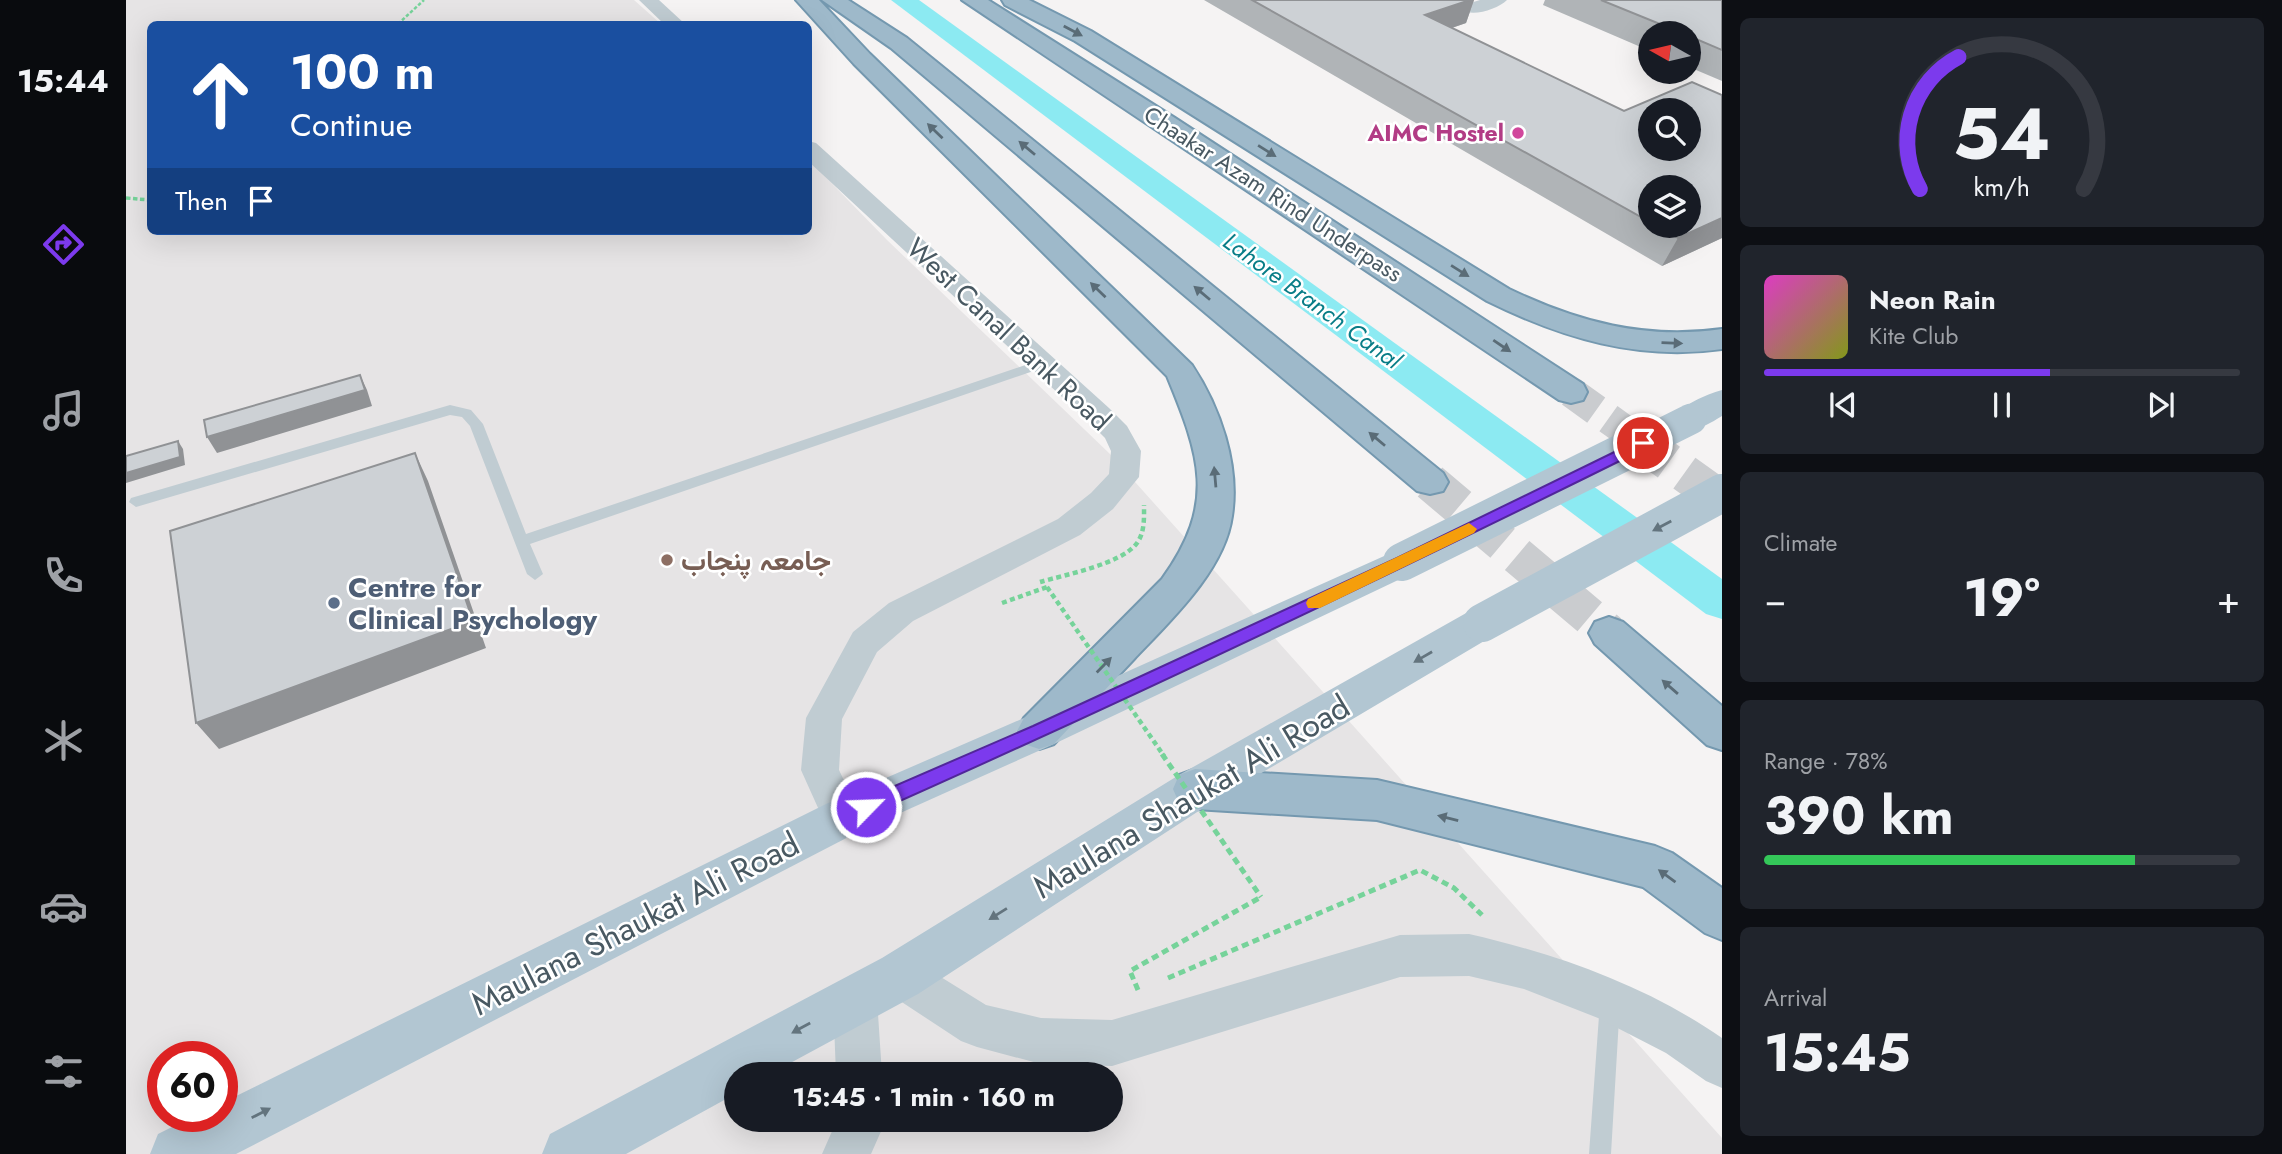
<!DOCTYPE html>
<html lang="en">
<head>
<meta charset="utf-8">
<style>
  :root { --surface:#171b24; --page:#20242c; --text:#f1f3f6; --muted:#9ea1a6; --line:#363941; --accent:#7c3aed }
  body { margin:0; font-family:Jost,Vazirmatn,sans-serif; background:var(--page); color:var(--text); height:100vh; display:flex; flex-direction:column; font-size:26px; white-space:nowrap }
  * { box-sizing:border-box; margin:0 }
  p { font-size:23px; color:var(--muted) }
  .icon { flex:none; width:38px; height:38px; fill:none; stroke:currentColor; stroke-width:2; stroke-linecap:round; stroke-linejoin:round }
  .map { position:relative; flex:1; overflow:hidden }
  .sheet { display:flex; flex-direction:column; gap:18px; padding:18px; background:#0d0f14; width:560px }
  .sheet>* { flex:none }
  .hud { position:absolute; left:21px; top:21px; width:665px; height:214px; border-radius:10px; box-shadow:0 7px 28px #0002; background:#1a4fa0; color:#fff; overflow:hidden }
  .needle { width:46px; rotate:278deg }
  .tools { position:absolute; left:1512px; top:21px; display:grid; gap:14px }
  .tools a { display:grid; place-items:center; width:63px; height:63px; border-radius:50%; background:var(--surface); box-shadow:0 7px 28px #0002; font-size:35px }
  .speed { position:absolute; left:21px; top:1041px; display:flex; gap:14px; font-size:35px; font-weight:700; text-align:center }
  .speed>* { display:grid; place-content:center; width:91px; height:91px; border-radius:50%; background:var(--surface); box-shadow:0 7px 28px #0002; line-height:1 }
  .speed .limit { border:10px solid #d22; background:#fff; color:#111 }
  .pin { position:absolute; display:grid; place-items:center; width:60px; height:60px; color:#fff; margin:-30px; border:4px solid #fff; border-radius:50%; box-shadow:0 2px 7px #0007 }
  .me { position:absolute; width:77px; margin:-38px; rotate:66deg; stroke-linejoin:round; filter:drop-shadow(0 0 5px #0008) }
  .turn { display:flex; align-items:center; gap:24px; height:147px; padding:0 28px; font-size:32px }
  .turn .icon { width:91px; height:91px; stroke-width:2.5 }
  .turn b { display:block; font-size:49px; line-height:60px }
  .then { display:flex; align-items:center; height:66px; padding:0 28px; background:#0003; gap:14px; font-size:26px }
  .big { font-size:52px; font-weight:700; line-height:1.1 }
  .sheet .tile { flex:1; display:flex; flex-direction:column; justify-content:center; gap:10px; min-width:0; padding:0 24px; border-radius:10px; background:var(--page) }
  .sheet .dial { align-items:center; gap:0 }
  .dial svg { height:182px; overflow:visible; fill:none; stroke:var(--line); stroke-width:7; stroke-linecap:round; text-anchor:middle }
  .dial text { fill:var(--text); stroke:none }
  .song { display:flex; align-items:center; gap:21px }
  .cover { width:84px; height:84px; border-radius:10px; background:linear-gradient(135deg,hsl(310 70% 55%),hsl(70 70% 35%)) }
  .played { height:7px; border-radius:4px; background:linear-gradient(90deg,var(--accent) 60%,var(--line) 60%) }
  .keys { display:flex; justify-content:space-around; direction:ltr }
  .heat { display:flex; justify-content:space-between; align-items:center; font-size:38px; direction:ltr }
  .charge { height:10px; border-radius:5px; background:linear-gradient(90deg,#34c759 78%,var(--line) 0) }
  .trip { position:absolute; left:598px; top:1062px; width:399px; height:70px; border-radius:35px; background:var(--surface); box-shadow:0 7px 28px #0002; font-weight:700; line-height:70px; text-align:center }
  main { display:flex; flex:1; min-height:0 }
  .tabs { display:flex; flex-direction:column; width:126px; justify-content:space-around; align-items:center; background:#090b0e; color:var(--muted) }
  .tabs .icon { width:49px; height:49px }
  .tabs .selected { color:var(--accent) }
  .tabs b { font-size:32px; color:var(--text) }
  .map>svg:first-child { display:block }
</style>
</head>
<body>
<main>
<nav class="tabs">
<b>15:44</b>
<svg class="icon selected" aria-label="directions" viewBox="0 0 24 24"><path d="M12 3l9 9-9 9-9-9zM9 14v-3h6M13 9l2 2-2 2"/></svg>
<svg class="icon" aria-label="music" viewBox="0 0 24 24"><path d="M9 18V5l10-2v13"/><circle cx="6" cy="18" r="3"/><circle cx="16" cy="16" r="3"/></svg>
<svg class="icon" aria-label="phone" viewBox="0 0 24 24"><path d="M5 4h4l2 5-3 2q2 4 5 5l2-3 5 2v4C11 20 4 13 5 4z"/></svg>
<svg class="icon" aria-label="climate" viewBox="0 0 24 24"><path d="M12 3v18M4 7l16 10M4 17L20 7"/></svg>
<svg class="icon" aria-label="car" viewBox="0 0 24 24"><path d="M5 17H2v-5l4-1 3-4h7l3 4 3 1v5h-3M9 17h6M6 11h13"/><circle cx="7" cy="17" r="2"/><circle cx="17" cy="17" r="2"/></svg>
<svg class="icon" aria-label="filters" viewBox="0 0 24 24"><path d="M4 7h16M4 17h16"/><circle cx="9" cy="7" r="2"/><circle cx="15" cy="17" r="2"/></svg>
</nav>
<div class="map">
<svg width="1596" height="1154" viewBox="0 0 1596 1154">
  <rect width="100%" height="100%" fill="#f5f3f3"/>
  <path fill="#e6e4e5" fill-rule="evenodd" d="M0,0h508l27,24h-511v207h658l1,-71 78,80 223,214 612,684v16h-1596zM37,1057h59v59h-59zM611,1074h374v46h-374z"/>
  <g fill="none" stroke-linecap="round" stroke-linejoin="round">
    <path fill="#8ceaf2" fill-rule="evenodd" d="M765,0h28l803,579v40l-16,-5z"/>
    <path stroke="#cacccf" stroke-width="31" stroke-dasharray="31 15" stroke-linecap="butt" d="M1445,392l70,50"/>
    <path stroke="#cacccf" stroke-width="38" stroke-dasharray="38 19" stroke-linecap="butt" d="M1512,440l84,60
      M1304,482l179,151"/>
    <g stroke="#7498af" stroke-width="4">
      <path id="trunk" d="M670,0h23l51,54 322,311c28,42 48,100 40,151 -7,54 -62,105 -98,143 -26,28 -53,56 -80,85l-15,5 -15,-5 -7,-13 7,-13 138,-139c55,-76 38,-123 5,-203l-313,-312z
        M696,0h26l59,38 536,435 5,9 -5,9 -13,3 -13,-3 -526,-443z
        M836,0h26l187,118 408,266 4,8 -4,8 -12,3 -12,-3z
        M876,0h27l62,31 418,258c69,33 136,51 213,40v20c-84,12 -160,-11 -235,-48l-412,-260 -70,-36z
        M1483,617l14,5 99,84v44l-15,-5 -112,-101 -6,-11 6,-11z
        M1069,769l182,11 278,66 17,7 50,35v52l-17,-7 -62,-46 -266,-67 -182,-11 -16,-6 -6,-14 6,-14z"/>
    </g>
    <path stroke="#76d39a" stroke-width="2.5" stroke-dasharray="3.5 2" stroke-linecap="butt" d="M272,24l26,-24"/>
    <path stroke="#76d39a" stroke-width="3.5" stroke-dasharray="4.5 2.5" stroke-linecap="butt" d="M0,198l24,2"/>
    <path stroke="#76d39a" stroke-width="4.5" stroke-dasharray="5 3.5" stroke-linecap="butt" d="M914,582c24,-7 82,-18 97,-39 8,-11 7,-26 7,-38
      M876,603l45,-16"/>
    <path stroke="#76d39a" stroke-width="5" stroke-dasharray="7 4.5" stroke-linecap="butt" d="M1042,978l252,-108 34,18 28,27
      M1012,990l-8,-19 131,-74"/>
    <path fill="#c0ccd2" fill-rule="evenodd" d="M917,359l7,4 -2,3 -518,178 13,30 -8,6 -8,-6 -57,-148 -8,-9 -12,-2 -314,92 -7,-5 2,-4 319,-93 21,5 12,14 43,110z
      M1484,992l7,3 3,7 -9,152h-22l11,-152 3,-7z"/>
    <path fill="#c0ccd2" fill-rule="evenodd" d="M513,0h20l26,24h-21z
      M1354,0h27c-8,8 -28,15 -40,12l-2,-4 2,-4z
      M682,141l8,2 293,265 18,18 14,25 -2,26 -26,32 -33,26 -167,86 -36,31 -35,67 -3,51 23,48 -6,12 -14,6 -14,-6 -27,-60 5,-52 47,-86 36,-29 169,-84 33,-26 18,-19 2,-23 -6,-13 -16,-16 -281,-261z
      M1343,934c88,20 178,52 253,104v50l-16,-7 -40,-28 -68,-35 -74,-29 -55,-13 -69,1 -288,89 -71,-2 -64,-17 -16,-6 -76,-50 -7,-15 7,-15 15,-6 15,6 71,44 55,13 71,2 288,-85z
      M729,977l16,6 6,16 5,75h-46l-3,-75 6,-16z
      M711,1120h49l-15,34h-49z"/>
    <path fill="#b2c6d2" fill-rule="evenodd" d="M1596,390v26c-15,9 -25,16 -43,11l-5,-8c9,-15 31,-24 48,-29z
      M1276,548l13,4 6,10 -6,10 -361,172 -196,88 -622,322h-86l8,-20 36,-18h28v-13l604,-299 198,-86z
      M1356,607l14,5 6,11 -6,11 -285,169 -293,191 -148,80h-33v19l-111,61h-84l8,-20 332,-176 297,-183 289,-163z"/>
    <use href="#trunk" fill="#9eb9ca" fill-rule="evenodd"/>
    <path stroke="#76d39a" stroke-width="4.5" stroke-dasharray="5 3.5" stroke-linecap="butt" d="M921,587l117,169"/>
    <path stroke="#76d39a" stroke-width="5" stroke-dasharray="7 4.5" stroke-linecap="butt" d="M1036,754l99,143"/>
    <path stroke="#b2c6d2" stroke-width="31" d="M1519,442l46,-23"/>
    <path stroke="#b2c6d2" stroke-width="38" d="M1276,562l246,-122
      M1356,623l240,-130"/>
  </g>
  <path fill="#b0b4b7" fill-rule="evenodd" d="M1078,0h270l-8,23 -14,5 172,83 98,-16v143l-60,28zM1524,187l39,39h-39z
    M1419,0h177v81l-33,-14v-34h-39v18l-107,-46z"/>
  <path fill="#909295" d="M1344,0h4l-8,23 -50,17 9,-25z
    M1596,218v20l-60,28 16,-28z
    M234,375l7,15 5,16 -155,47 -10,-16z
    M52,441l5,8 2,16 -59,18v-10z
    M289,453l13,28 58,167 -267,101 -23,-26z"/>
  <path fill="#cdd1d5" stroke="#909295" stroke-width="2" fill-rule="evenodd" d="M1126,0h218l-45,15 199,96 68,-29 30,13v123l-44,20 -21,-12h32v-39h-39v35zM1524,110h39v39h-39z
    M1475,0h121v50l-33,-14v-3h-7z
    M234,375l5,15 -158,47 -3,-17z
    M52,441l2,16 -54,16v-17z
    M289,453l58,168 -277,102 -26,-192z"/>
  <defs><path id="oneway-solid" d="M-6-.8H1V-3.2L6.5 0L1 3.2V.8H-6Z" transform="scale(1.75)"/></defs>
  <g fill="#5a6c77">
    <use href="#oneway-solid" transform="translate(947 31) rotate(28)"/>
    <use href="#oneway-solid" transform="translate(809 131) rotate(-136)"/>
    <use href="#oneway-solid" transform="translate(901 148) rotate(-140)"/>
    <use href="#oneway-solid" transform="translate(1141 151) rotate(32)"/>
    <use href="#oneway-solid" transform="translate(1334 271) rotate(32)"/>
    <use href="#oneway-solid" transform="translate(972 290) rotate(-136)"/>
    <use href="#oneway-solid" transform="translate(1076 293) rotate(-140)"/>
    <use href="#oneway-solid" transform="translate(1546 343) rotate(2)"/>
    <use href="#oneway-solid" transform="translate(1376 346) rotate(34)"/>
    <use href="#oneway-solid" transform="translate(1251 439) rotate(-140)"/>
    <use href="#oneway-solid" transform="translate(1089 477) rotate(-95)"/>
    <use href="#oneway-solid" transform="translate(978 665) rotate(-46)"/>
    <use href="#oneway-solid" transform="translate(1544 687) rotate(-139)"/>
    <use href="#oneway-solid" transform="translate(1322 818) rotate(-166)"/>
    <use href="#oneway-solid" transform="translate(1541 876) rotate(-144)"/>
  </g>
  <g fill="#63747e">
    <use href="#oneway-solid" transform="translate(1536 526) rotate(152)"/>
    <use href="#oneway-solid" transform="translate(1297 657) rotate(150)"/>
    <use href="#oneway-solid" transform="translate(872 914) rotate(148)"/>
    <use href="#oneway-solid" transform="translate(675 1028) rotate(151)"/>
    <use href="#oneway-solid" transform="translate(135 1113) rotate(-27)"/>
  </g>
  <path fill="#7c3aed" stroke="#51269a" stroke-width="2" d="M1517,438l7,5 -2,4c-256,127 -514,250 -775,366l-7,3 -6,-3 -3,-6 3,-6 173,-75 364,-168z"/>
  <path fill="#f59e0b" d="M1343,523l8,6 -3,4 -154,75h-12l-2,-5 2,-4z"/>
  <circle fill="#d1479c" stroke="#fff" stroke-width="2.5" cx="1392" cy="133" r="7"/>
  <circle fill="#8d6e63" stroke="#fff" stroke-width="2.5" cx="541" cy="560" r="7"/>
  <circle fill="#5c6f8a" stroke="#fff" stroke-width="2.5" cx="208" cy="603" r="7"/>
  <g text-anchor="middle" stroke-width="5" stroke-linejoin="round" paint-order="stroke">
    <g font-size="23" font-weight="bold" fill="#b23c85" stroke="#fff" text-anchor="end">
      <text x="1378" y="141">AIMC Hostel</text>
    </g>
    <g font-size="23" fill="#495962" stroke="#fff">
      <text transform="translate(1147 194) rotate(33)" y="8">Chaakar Azam Rind Underpass</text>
    </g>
    <g font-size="24" font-style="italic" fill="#087d87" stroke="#fff">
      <text transform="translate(1186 301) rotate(36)" y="8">Lahore Branch Canal</text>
    </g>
    <g font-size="28" fill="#495962" stroke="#fff">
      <text transform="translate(883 334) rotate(43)" y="10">West Canal Bank Road</text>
    </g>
    <g font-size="28" font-weight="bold" fill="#785e54" stroke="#fff" text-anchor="start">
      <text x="555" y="570">جامعہ پنجاب</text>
    </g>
    <g font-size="28" font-weight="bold" fill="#4e5e75" stroke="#fff" text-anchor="start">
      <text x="222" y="597">Centre for<tspan x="222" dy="32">Clinical Psychology</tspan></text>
    </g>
    <g font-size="33" fill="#495962" stroke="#fff">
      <text transform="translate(1065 796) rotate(-31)" y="12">Maulana Shaukat Ali Road</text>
      <text transform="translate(509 923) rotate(-27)" y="12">Maulana Shaukat Ali Road</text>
    </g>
  </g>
</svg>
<div class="tools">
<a><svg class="needle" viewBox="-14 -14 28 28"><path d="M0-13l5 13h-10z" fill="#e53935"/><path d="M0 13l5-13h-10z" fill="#9ea1a6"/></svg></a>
<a><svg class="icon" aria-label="search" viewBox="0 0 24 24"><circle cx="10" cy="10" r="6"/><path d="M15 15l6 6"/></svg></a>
<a><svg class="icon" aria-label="layers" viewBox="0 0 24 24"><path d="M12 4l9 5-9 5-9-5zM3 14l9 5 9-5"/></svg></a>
</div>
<div class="speed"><div class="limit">60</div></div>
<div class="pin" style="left:1517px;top:443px;background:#d93025"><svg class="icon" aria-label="arrive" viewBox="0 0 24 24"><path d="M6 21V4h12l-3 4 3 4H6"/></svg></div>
<svg class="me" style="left:740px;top:807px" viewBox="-20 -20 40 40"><circle r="17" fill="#7c3aed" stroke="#fff" stroke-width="3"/><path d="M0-11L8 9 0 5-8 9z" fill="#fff"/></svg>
<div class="trip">15:45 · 1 min · 160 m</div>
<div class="hud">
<div class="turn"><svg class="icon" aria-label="ahead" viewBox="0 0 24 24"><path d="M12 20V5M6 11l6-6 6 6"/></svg><div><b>100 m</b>Continue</div></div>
<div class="then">Then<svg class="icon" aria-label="arrive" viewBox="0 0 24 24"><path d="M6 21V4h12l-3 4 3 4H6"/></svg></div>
</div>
</div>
<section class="sheet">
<div class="tile dial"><svg viewBox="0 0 100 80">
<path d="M14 69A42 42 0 1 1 86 69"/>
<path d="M14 69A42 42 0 0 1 31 11" stroke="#7c3aed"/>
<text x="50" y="56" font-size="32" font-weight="700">54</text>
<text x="50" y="72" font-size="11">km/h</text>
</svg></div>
<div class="tile">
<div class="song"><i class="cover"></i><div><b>Neon Rain</b><p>Kite Club</p></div></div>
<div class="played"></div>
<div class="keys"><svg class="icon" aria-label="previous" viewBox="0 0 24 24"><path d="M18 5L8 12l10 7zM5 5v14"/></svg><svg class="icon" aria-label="pause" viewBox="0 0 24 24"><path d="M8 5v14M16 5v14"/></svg><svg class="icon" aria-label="next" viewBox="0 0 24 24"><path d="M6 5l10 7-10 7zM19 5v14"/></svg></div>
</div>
<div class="tile"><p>Climate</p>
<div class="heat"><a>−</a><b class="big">19°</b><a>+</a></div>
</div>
<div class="tile"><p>Range · 78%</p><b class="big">390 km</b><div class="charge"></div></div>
<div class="tile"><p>Arrival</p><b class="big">15:45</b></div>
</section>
</main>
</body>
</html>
